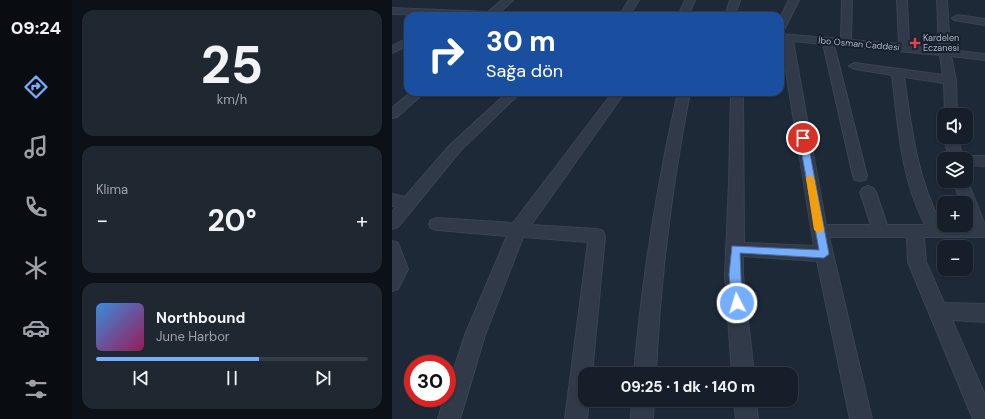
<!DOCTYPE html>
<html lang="tr">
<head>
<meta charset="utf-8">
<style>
  :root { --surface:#161f29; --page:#1f2731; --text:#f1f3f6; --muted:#9ea2a8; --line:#353d46; --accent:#75adff }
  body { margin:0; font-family:"DM Sans",sans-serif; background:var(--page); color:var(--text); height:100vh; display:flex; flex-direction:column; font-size:15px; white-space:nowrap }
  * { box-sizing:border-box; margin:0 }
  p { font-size:13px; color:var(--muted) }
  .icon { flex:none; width:22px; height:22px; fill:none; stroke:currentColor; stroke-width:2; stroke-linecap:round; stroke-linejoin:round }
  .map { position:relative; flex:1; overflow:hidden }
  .panel { display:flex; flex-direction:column; gap:10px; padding:10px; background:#0c1117; width:320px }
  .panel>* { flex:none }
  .top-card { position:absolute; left:12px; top:12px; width:380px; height:84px; border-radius:12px; box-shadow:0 1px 3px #0004,0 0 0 1px var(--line); background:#1a4fa0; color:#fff; overflow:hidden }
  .buttons { position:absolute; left:545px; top:108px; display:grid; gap:8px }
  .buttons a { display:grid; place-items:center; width:36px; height:36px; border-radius:8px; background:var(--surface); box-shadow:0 1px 3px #0004,0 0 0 1px var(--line); font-size:20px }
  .speed { position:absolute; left:12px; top:355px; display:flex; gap:8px; font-size:20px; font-weight:700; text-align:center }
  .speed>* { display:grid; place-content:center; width:52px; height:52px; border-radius:50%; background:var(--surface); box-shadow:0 1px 3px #0004,0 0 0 1px var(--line); line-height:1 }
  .speed .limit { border:6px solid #d22; background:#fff; color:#111 }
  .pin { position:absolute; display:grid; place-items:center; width:34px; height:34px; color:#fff; margin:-17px; border:2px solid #fff; border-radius:50%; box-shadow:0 1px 4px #0007 }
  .me { position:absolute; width:44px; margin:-22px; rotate:355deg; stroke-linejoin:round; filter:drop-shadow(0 0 3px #0008) }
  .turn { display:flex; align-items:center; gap:14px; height:84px; padding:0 16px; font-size:18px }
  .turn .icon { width:52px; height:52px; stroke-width:2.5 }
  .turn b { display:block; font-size:28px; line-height:34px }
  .big { font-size:30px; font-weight:700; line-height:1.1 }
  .panel .widget { flex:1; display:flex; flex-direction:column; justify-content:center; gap:6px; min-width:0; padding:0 14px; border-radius:12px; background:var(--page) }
  .panel .dial { align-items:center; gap:0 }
  .dial b { font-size:52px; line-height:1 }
  .song { display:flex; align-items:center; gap:12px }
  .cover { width:48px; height:48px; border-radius:6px; background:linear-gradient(135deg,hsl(210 70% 55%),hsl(330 70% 35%)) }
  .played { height:4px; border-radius:2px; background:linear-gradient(90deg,var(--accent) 60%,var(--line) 60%) }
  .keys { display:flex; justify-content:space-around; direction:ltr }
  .heat { display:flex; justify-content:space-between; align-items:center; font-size:22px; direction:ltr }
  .trip { position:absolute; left:186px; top:367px; width:220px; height:40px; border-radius:12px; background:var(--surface); box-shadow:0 1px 3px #0004,0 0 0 1px var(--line); font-weight:700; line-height:40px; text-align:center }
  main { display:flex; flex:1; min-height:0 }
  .tab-bar { display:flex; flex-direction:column; width:72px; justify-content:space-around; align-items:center; background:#090c10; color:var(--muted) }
  .tab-bar .icon { width:28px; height:28px }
  .tab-bar .on { color:var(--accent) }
  .tab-bar b { font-size:18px; color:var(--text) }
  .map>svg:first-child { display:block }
</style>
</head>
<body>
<main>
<nav class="tab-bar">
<b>09:24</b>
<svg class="icon on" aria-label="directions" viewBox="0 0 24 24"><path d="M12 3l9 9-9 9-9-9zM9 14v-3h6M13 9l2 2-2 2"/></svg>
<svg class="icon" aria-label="music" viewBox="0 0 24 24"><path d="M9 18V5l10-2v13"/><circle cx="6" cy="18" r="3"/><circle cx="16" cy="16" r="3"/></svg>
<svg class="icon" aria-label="phone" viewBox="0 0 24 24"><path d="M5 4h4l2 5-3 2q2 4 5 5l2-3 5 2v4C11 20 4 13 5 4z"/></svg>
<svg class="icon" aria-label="climate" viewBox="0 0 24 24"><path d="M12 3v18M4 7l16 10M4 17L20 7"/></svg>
<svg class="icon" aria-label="car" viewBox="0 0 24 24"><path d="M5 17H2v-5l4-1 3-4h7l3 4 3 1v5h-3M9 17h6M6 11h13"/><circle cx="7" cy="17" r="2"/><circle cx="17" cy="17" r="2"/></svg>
<svg class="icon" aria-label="filters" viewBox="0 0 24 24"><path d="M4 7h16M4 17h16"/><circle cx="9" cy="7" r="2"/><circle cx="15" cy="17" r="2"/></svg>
</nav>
<section class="panel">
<div class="widget dial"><b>25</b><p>km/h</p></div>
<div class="widget"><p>Klima</p>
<div class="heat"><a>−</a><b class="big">20°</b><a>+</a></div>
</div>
<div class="widget">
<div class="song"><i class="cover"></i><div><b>Northbound</b><p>June Harbor</p></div></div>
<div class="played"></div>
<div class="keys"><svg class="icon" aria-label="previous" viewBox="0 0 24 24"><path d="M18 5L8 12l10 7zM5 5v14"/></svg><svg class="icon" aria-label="pause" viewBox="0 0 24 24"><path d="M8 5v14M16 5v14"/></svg><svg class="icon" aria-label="next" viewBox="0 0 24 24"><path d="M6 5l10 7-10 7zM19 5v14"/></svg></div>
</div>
</section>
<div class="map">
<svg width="593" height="419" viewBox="0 0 593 419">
  <rect width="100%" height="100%" fill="#1d2937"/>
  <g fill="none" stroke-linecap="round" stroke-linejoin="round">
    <g stroke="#3a4451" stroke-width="2">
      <path id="minor" d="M110,0h11l-14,13 9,1 2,2 -118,-2v-6l96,4z
        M237,0h10l-10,16h-10z
        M293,0h10l-7,16h-10z
        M338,0h10l-5,16h-10z
        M397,0h10l-14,28 -5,3v-13z
        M450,0h10l-1,40 48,4 -2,-44h10l2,45 30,3 -2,-48h10l3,50 35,4v6l-34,-4 5,24 1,35h-12l-1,-32 -40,-6c7,49 13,103 38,148h26l-2,-22h-5l-8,-22h13v-4l19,48v12h-61l2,25 18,41 41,1v18l-33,-2 33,75v24h-12l-65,-157 -1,-25h-78l43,182h-22l-33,-158 -74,-5v19l11,99h-22l-7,-99 4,-92 2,-91h12l1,151 70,3 -34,-212 61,5zM401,41l30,3 30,132 2,4 5,1 5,-1 2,-4 -33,-131 106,10 3,20 -88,-12 -6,3 6,3 37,6c6,50 9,104 33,150h-38l-11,-33 -3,-4 -5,-2 -5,2 -3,4 11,33h-45z
        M565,15l28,4v6l-31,-5 -2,-2z
        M16,38v7l-16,8v-7z
        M19,92h14l-28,25 -5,1v-10z
        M116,92h13l-61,59 -62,76 -6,2v-17l4,-5 -4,-1v-12l13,3 45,-52z
        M221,92h12l-94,133 66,4 6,2 2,5 -13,138h-7v26h4l-2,19h-22l23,-177 -65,-5 -38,98 -25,84h-22l6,-21h3v-8l18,-55 42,-99 -70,-6 -6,-2 -2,-4 2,-4 6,-2 76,5z
        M286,92h12c-18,93 -30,187 -34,282h-22c8,-95 23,-189 44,-282z
        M552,137h14l4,19h23v10l-19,-1v-6h-17z
        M0,241l6,2 10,26 -10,20 -6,2z
        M240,400h22l-1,19h-22z
        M342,400h22l2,19h-22z"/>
    </g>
    <use href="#minor" fill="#303a48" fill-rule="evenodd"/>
  </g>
  <path fill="#75adff" stroke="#4c70a6" d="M408,136h3l4,2 22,116 -5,4 -84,-5 2,50 -1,4 -4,1 -4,-1 -4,-32 3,-29 87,4 -20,-112z"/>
  <path fill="#f59e0b" d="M418,175l4,3 10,52 -5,3 -5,-3 -8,-52z"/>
  <path fill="#e0444e" stroke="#16202c" stroke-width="1.5" d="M521 37h4v4h4v4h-4v4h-4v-4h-4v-4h4z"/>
  <g text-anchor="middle" stroke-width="4" stroke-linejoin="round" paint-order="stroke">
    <g font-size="9" fill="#aab5c5" stroke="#16202c" text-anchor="start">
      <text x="531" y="41">Kardelen<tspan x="531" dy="10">Eczanesi</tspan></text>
    </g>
    <g font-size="9" fill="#aab5c5" stroke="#16202c">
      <text transform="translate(467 44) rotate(5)" y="3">İbo Osman Caddesi</text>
    </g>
  </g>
</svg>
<div class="buttons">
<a><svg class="icon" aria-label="sound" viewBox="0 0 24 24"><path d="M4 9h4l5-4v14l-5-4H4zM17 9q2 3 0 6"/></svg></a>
<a><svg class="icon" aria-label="layers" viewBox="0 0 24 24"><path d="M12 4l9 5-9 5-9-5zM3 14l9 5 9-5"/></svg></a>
<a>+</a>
<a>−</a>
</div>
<div class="speed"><div class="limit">30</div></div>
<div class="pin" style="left:411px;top:138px;background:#d93025"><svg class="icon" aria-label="arrive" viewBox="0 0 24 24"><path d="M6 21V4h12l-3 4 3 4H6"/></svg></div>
<svg class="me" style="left:345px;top:303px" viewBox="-20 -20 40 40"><circle r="17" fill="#75adff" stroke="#fff" stroke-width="3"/><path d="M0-11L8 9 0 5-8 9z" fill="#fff"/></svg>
<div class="trip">09:25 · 1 dk · 140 m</div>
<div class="top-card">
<div class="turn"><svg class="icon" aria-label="right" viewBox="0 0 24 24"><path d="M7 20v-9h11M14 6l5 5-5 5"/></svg><div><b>30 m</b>Sağa dön</div></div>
</div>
</div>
</main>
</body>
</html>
